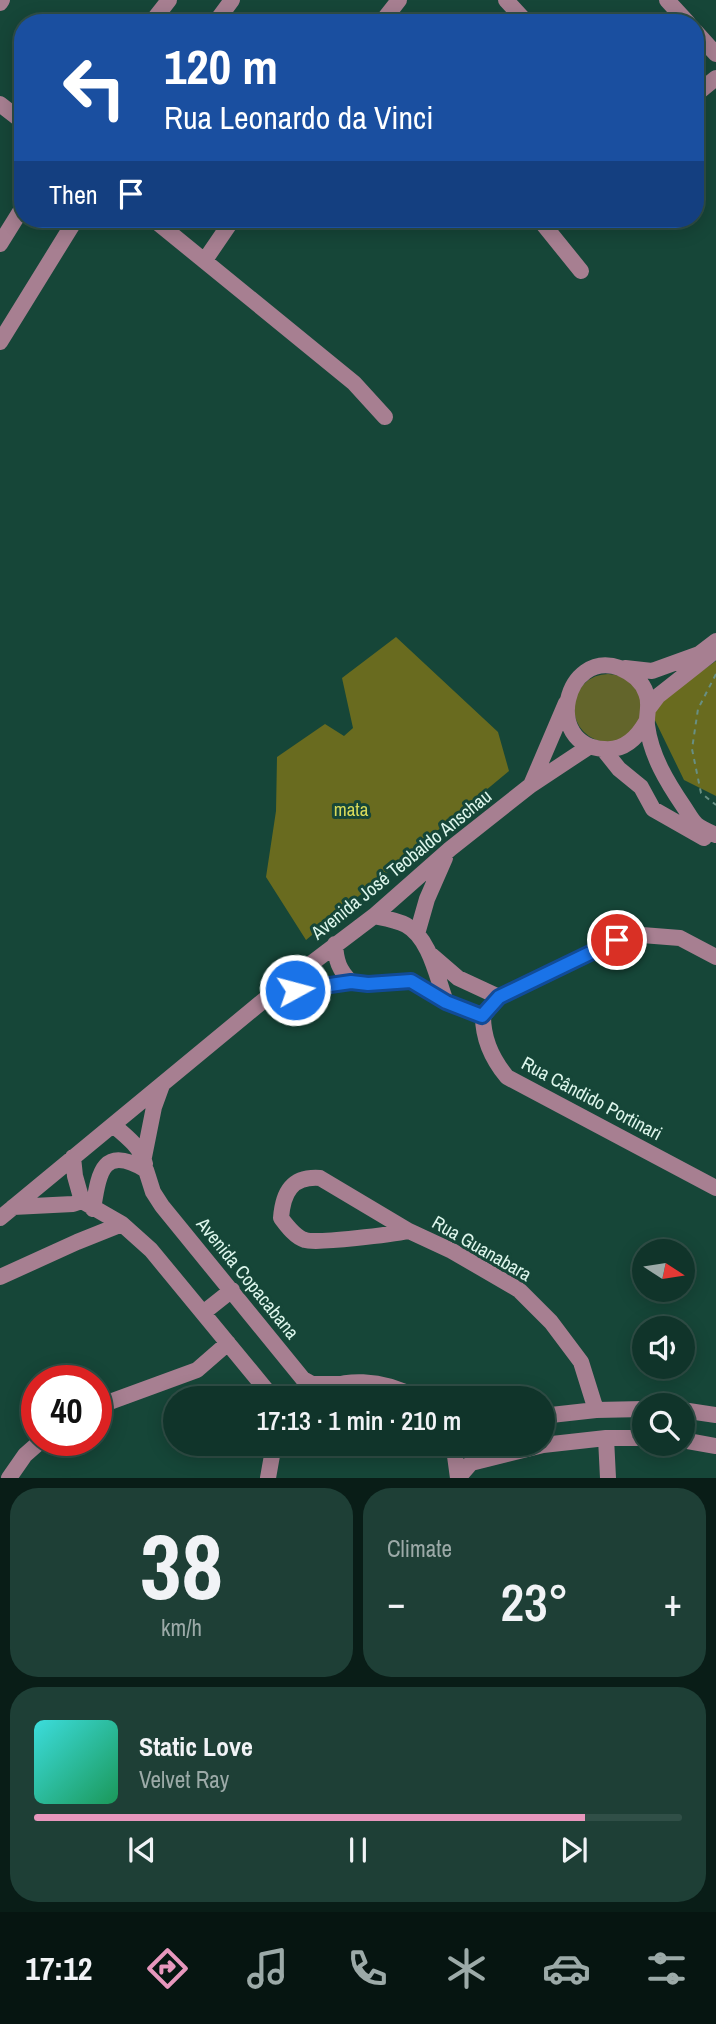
<!DOCTYPE html>
<html lang="en">
<head>
<meta charset="utf-8">
<style>
  :root { --surface:#10342a; --page:#1e3f36; --text:#f1f3f6; --muted:#9caaa8; --line:#304f47; --accent:#e797bd }
  body { margin:0; font-family:"Archivo Narrow",sans-serif; background:var(--page); color:var(--text); height:100vh; display:flex; flex-direction:column; font-size:26px; white-space:nowrap }
  * { box-sizing:border-box; margin:0 }
  p { font-size:23px; color:var(--muted) }
  .icon { flex:none; width:38px; height:38px; fill:none; stroke:currentColor; stroke-width:2; stroke-linecap:round; stroke-linejoin:round }
  .map { position:relative; height:1478px; overflow:hidden }
  .sheet { display:flex; flex-direction:column; gap:10px; padding:10px; background:#091d17; flex:1 }
  .sheet>* { flex:none }
  .banner { position:absolute; left:14px; top:14px; width:690px; height:214px; border-radius:28px; box-shadow:0 4px 18px #0003,0 0 0 2px var(--line); background:#1a4fa0; color:#fff; overflow:hidden }
  .needle { width:46px; rotate:102deg }
  .buttons { position:absolute; left:632px; top:1239px; display:grid; gap:14px }
  .buttons a { display:grid; place-items:center; width:63px; height:63px; border-radius:50%; background:var(--surface); box-shadow:0 4px 18px #0003,0 0 0 2px var(--line); font-size:35px }
  .speed { position:absolute; left:21px; top:1365px; display:flex; gap:14px; font-size:35px; font-weight:700; text-align:center }
  .speed>* { display:grid; place-content:center; width:91px; height:91px; border-radius:50%; background:var(--surface); box-shadow:0 4px 18px #0003,0 0 0 2px var(--line); line-height:1 }
  .speed .limit { border:10px solid #d22; background:#fff; color:#111 }
  .pin { position:absolute; display:grid; place-items:center; width:60px; height:60px; color:#fff; margin:-30px; border:4px solid #fff; border-radius:50%; box-shadow:0 2px 7px #0007 }
  .me { position:absolute; width:77px; margin:-38px; rotate:83deg; stroke-linejoin:round; filter:drop-shadow(0 0 5px #0008) }
  .turn { display:flex; align-items:center; gap:24px; height:147px; padding:0 35px; font-size:32px }
  .turn .icon { width:91px; height:91px; stroke-width:2.5 }
  .turn b { display:block; font-size:49px; line-height:60px }
  .then { display:flex; align-items:center; height:66px; padding:0 35px; background:#0003; gap:14px; font-size:26px }
  .big { font-size:52px; font-weight:600; line-height:1.1 }
  .sheet .tile { flex:1; display:flex; flex-direction:column; justify-content:center; gap:10px; min-width:0; padding:0 24px; border-radius:28px; background:var(--page) }
  .sheet .dial { align-items:center; gap:0 }
  .dial b { font-size:91px; line-height:1 }
  .song { display:flex; align-items:center; gap:21px }
  .cover { width:84px; height:84px; border-radius:10px; background:linear-gradient(135deg,hsl(180 70% 55%),hsl(150 70% 35%)) }
  .played { height:7px; border-radius:4px; background:linear-gradient(90deg,var(--accent) 85%,var(--line) 85%) }
  .keys { display:flex; justify-content:space-around; direction:ltr }
  .heat { display:flex; justify-content:space-between; align-items:center; font-size:38px; direction:ltr }
  .sheet .tiles { flex:1; display:grid; gap:10px; grid-template-columns:1fr 1fr }
  .tile:last-child { grid-column:span 2 }
  .trip { position:absolute; left:163px; top:1386px; width:392px; height:70px; border-radius:35px; background:var(--surface); box-shadow:0 4px 18px #0003,0 0 0 2px var(--line); font-weight:600; line-height:70px; text-align:center }
  .dock { display:flex; height:112px; justify-content:space-around; align-items:center; background:#061511; color:var(--muted) }
  .dock .icon { width:49px; height:49px }
  .dock .current { color:var(--accent) }
  .dock b { font-size:32px; color:var(--text) }
  .map>svg:first-child { display:block }
</style>
</head>
<body>
<div class="map">
<svg width="716" height="1478" viewBox="0 0 716 1478">
  <rect width="100%" height="100%" fill="#164638"/>
  <path fill="#63652b" d="M574 708a34 34 0 1 1 68 0a34 34 0 1 1-68 0Z"/>
  <path fill="#696b1f" d="M396,637l102,95 11,39 -203,169 -40,-63 10,-66 1,-54 48,-33 19,12 9,-8 -11,-50z
    M716,661v135l-32,-16 -35,-72z"/>
  <g fill="none" stroke-linecap="round" stroke-linejoin="round">
    <path stroke="#688f82" stroke-width="2" stroke-dasharray="5 5" stroke-linecap="butt" d="M716,674l-18,35 -6,40 9,44 15,12"/>
    <path stroke="#a77f91" stroke-width="16" d="M506,0l21,23
      M667,0l21,23
      M0,3l2,-3
      M151,23l18,-23
      M215,23l17,-23
      M381,23l18,-23
      M695,31l21,23
      M695,95l21,-17
      M0,104l23,18
      M153,219l201,164 31,34
      M539,219l42,52
      M0,244l23,-37
      M205,260l28,-41
      M0,342l76,-123
      M625,668l27,3 47,-17 17,-13
      M649,708l9,-12 52,-41
      M646,722c-9,16 -22,29 -42,27 -62,-4 -39,-101 16,-81 12,5 22,13 26,25 5,11 0,21 1,32 4,31 20,57 37,82 4,6 8,14 13,18 5,4 13,7 19,10
      M603,749l16,20 22,18 12,22 51,29
      M531,785l35,-82
      M374,916c10,2 23,4 32,9 24,13 31,53 40,77
      M417,934l10,-35 18,-41
      M335,944c1,17 4,26 16,38
      M429,953l29,25 41,19
      M275,991l76,-9 17,2 43,-3 35,21 37,14
      M483,1016c0,24 9,43 24,61l209,111
      M483,1016l16,-19 118,-57 25,-5 38,3 36,19
      M113,1125c12,10 29,23 32,39
      M73,1157l2,19 7,25 40,23 29,26 122,148
      M144,1157l10,-50 8,-22
      M13,1207l60,-3 9,-3
      M93,1209c6,-36 9,-65 53,-39l7,22 9,14 141,173 9,5h27
      M0,1218l275,-227 99,-75 76,-67 81,-64 59,-39
      M409,1231c-15,3 -92,13 -104,9 -10,-3 -18,-14 -24,-22 2,-26 11,-42 39,-40l89,53 43,20 67,39 32,32 30,40 15,48
      M0,1277l77,-35 45,-18
      M203,1313l29,-23
      M310,1398c31,-24 75,-18 107,0
      M96,1407l101,-37 31,-27
      M682,1410l34,5
      M542,1416l54,-6 48,-1
      M606,1438l2,40
      M682,1440l34,6
      M451,1444l4,12 3,22
      M9,1478l16,-23 17,-15
      M268,1478l6,-34
      M458,1478l13,-15 72,-18 63,-7h38"/>
  </g>
  <g fill="none" stroke-linecap="round" stroke-linejoin="round">
    <g stroke="#114b97" stroke-width="18">
      <path id="route" d="M295,990l56,-8 17,2 43,-3 35,21 36,14 17,-19 118,-57"/>
    </g>
    <use href="#route" stroke="#1a73e8" stroke-width="12"/>
  </g>
  <g text-anchor="middle" stroke-width="6" stroke-linejoin="round" paint-order="stroke">
    <g font-size="19" fill="#d7da5a" stroke="#164638">
      <text x="351" y="816">mata</text>
    </g>
    <g font-size="19" fill="#ddf6ec" stroke="#164638">
      <text transform="translate(401 864) rotate(-39)" y="7">Avenida José Teobaldo Anschau</text>
      <text transform="translate(592 1098) rotate(28)" y="7">Rua Cândido Portinari</text>
      <text transform="translate(482 1248) rotate(30)" y="7">Rua Guanabara</text>
      <text transform="translate(248 1278) rotate(51)" y="7">Avenida Copacabana</text>
    </g>
  </g>
</svg>
<div class="buttons">
<a><svg class="needle" viewBox="-14 -14 28 28"><path d="M0-13l5 13h-10z" fill="#e53935"/><path d="M0 13l5-13h-10z" fill="#9caaa8"/></svg></a>
<a><svg class="icon" aria-label="sound" viewBox="0 0 24 24"><path d="M4 9h4l5-4v14l-5-4H4zM17 9q2 3 0 6"/></svg></a>
<a><svg class="icon" aria-label="search" viewBox="0 0 24 24"><circle cx="10" cy="10" r="6"/><path d="M15 15l6 6"/></svg></a>
</div>
<div class="speed"><div class="limit">40</div></div>
<div class="pin" style="left:617px;top:940px;background:#d93025"><svg class="icon" aria-label="arrive" viewBox="0 0 24 24"><path d="M6 21V4h12l-3 4 3 4H6"/></svg></div>
<svg class="me" style="left:295px;top:990px" viewBox="-20 -20 40 40"><circle r="17" fill="#1a73e8" stroke="#fff" stroke-width="3"/><path d="M0-11L8 9 0 5-8 9z" fill="#fff"/></svg>
<div class="trip">17:13 · 1 min · 210 m</div>
<div class="banner">
<div class="turn"><svg class="icon" aria-label="left" viewBox="0 0 24 24"><path d="M17 20v-9H6M10 6l-5 5 5 5"/></svg><div><b>120 m</b>Rua Leonardo da Vinci</div></div>
<div class="then">Then<svg class="icon" aria-label="arrive" viewBox="0 0 24 24"><path d="M6 21V4h12l-3 4 3 4H6"/></svg></div>
</div>
</div>
<section class="sheet">
<div class="tiles">
<div class="tile dial"><b>38</b><p>km/h</p></div>
<div class="tile"><p>Climate</p>
<div class="heat"><a>−</a><b class="big">23°</b><a>+</a></div>
</div>
<div class="tile">
<div class="song"><i class="cover"></i><div><b>Static Love</b><p>Velvet Ray</p></div></div>
<div class="played"></div>
<div class="keys"><svg class="icon" aria-label="previous" viewBox="0 0 24 24"><path d="M18 5L8 12l10 7zM5 5v14"/></svg><svg class="icon" aria-label="pause" viewBox="0 0 24 24"><path d="M8 5v14M16 5v14"/></svg><svg class="icon" aria-label="next" viewBox="0 0 24 24"><path d="M6 5l10 7-10 7zM19 5v14"/></svg></div>
</div>
</div>
</section>
<nav class="dock">
<b>17:12</b>
<svg class="icon current" aria-label="directions" viewBox="0 0 24 24"><path d="M12 3l9 9-9 9-9-9zM9 14v-3h6M13 9l2 2-2 2"/></svg>
<svg class="icon" aria-label="music" viewBox="0 0 24 24"><path d="M9 18V5l10-2v13"/><circle cx="6" cy="18" r="3"/><circle cx="16" cy="16" r="3"/></svg>
<svg class="icon" aria-label="phone" viewBox="0 0 24 24"><path d="M5 4h4l2 5-3 2q2 4 5 5l2-3 5 2v4C11 20 4 13 5 4z"/></svg>
<svg class="icon" aria-label="climate" viewBox="0 0 24 24"><path d="M12 3v18M4 7l16 10M4 17L20 7"/></svg>
<svg class="icon" aria-label="car" viewBox="0 0 24 24"><path d="M5 17H2v-5l4-1 3-4h7l3 4 3 1v5h-3M9 17h6M6 11h13"/><circle cx="7" cy="17" r="2"/><circle cx="17" cy="17" r="2"/></svg>
<svg class="icon" aria-label="filters" viewBox="0 0 24 24"><path d="M4 7h16M4 17h16"/><circle cx="9" cy="7" r="2"/><circle cx="15" cy="17" r="2"/></svg>
</nav>
</body>
</html>
